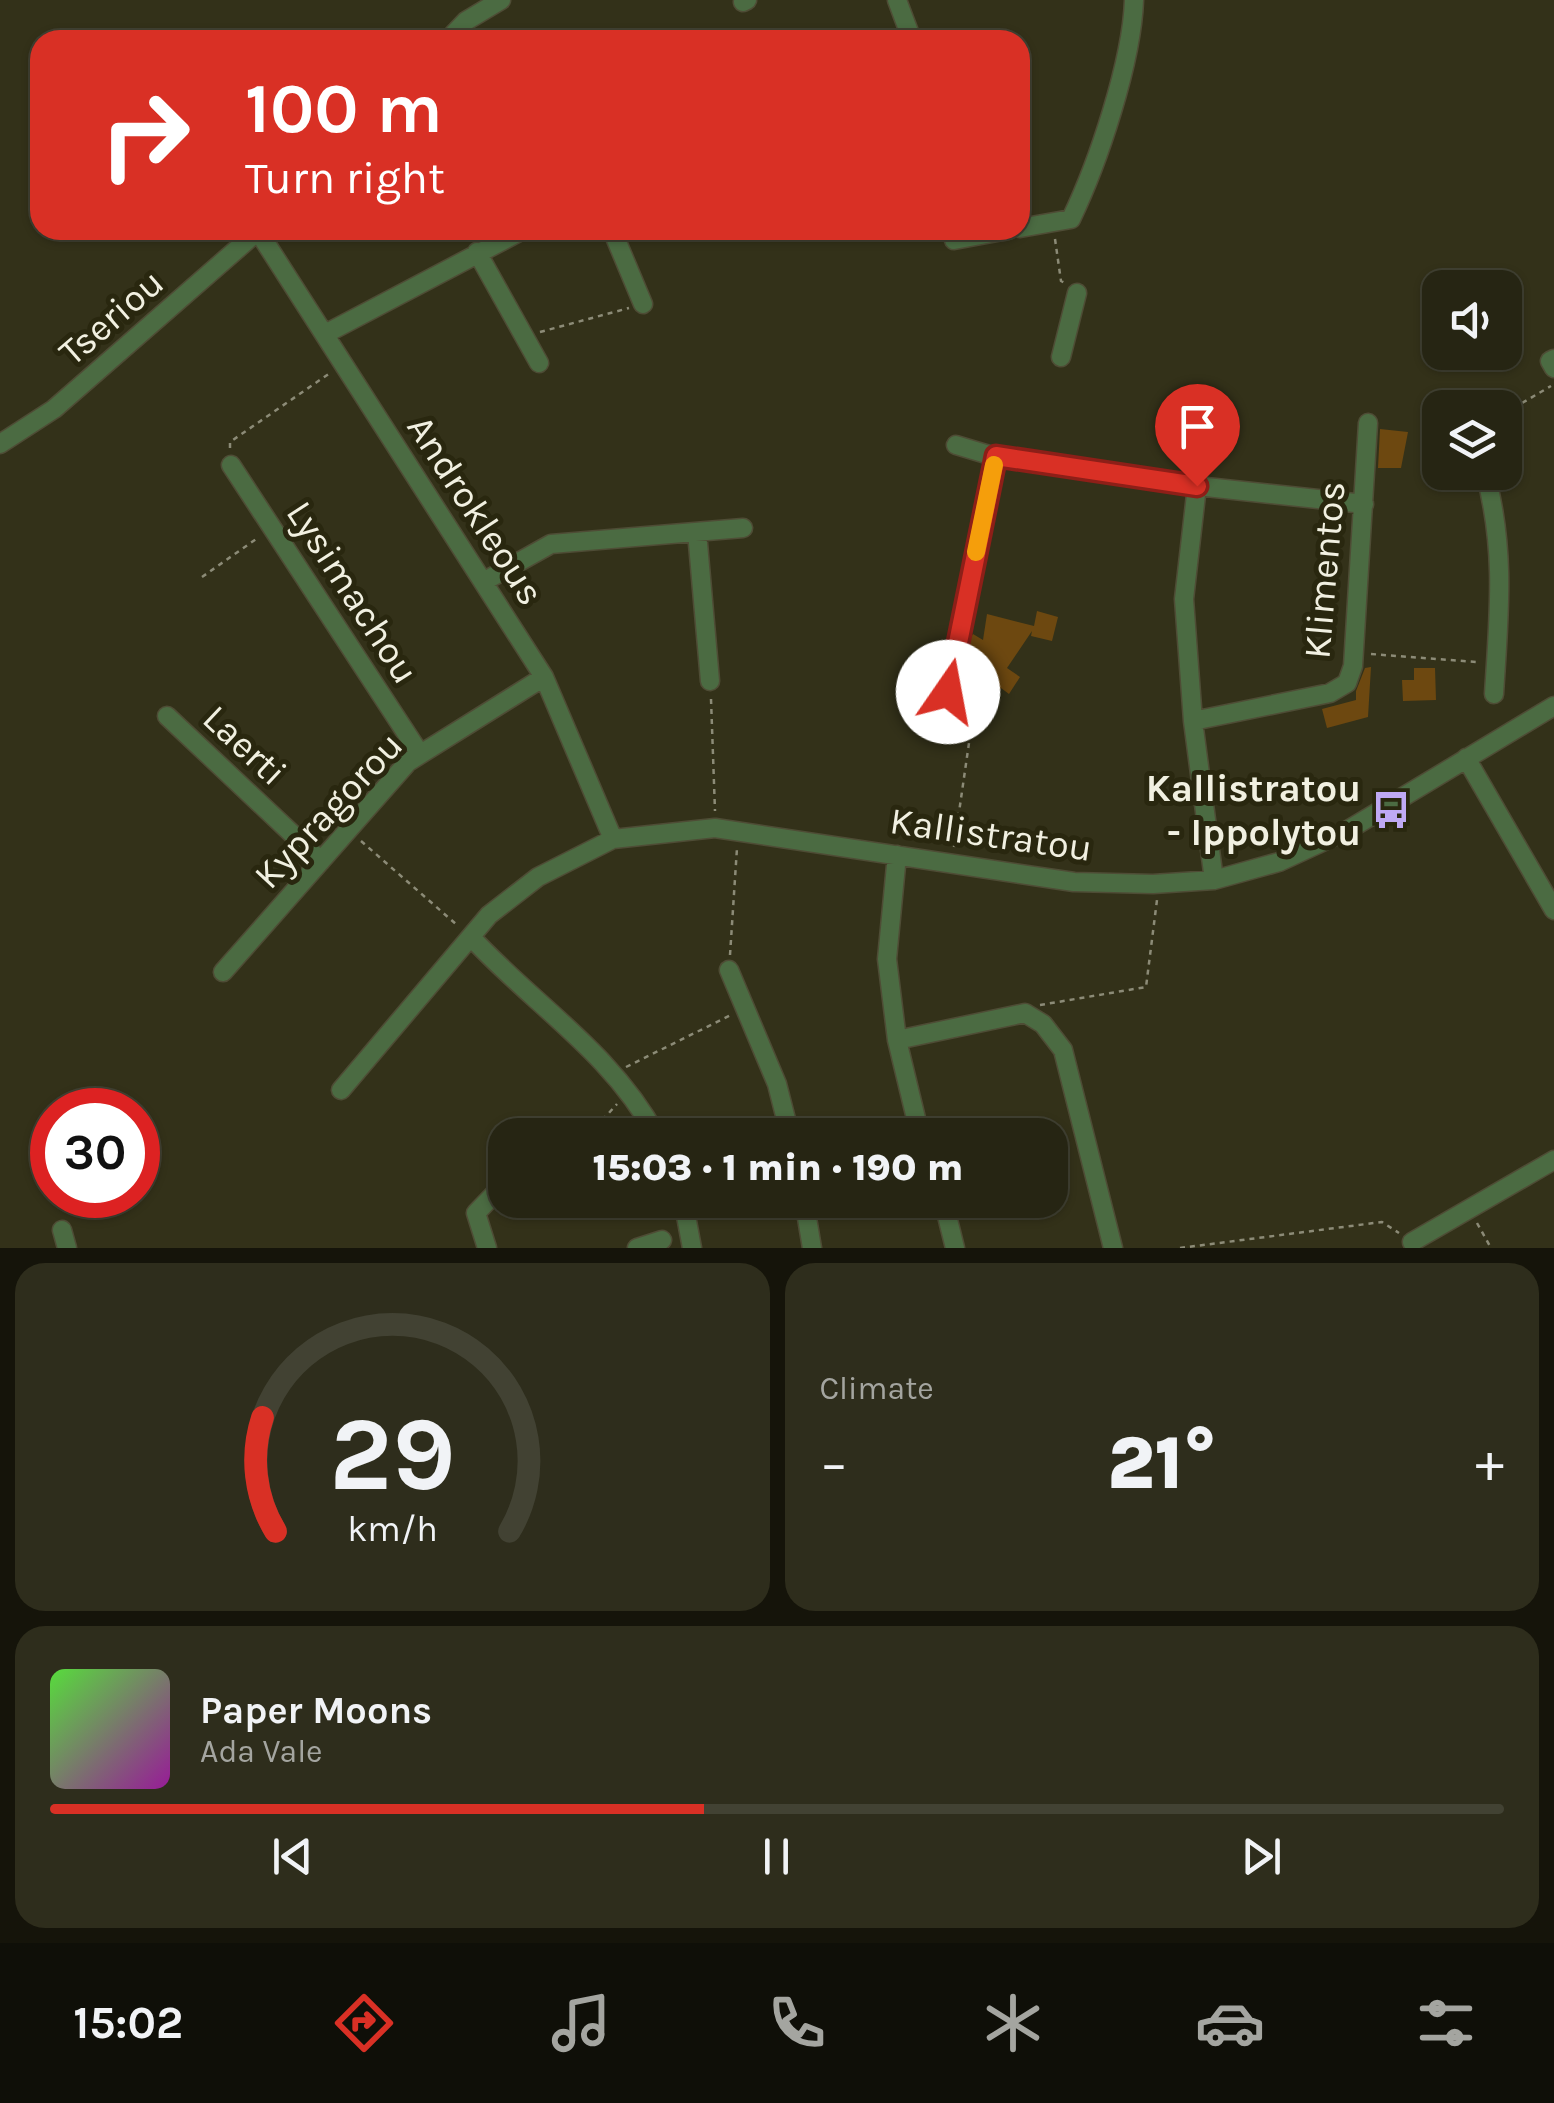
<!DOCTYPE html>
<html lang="en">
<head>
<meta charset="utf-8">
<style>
  :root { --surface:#262513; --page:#2e2d1c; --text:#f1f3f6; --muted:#a4a5a0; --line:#424233; --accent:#d93025 }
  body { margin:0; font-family:Karla,sans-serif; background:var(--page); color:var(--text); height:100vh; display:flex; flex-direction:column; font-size:38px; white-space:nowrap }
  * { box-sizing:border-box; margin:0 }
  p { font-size:32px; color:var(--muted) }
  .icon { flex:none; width:55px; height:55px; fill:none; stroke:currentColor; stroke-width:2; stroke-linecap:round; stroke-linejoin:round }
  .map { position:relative; height:1248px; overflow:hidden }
  .sheet { display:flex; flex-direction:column; gap:15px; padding:15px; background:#15140a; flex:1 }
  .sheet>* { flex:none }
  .banner { position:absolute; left:30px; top:30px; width:1000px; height:210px; border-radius:30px; box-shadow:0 2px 8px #0004,0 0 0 2px var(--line); background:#d93025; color:#fff; overflow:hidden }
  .tools { position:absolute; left:1422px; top:270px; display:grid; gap:20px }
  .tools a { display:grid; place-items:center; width:100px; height:100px; border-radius:20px; background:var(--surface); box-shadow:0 2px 8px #0004,0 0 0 2px var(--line); font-size:50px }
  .speed { position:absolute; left:30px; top:1088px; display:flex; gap:20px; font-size:50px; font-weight:700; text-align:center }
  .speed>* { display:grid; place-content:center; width:130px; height:130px; border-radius:50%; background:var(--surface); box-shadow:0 2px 8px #0004,0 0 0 2px var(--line); line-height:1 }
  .speed .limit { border:15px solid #d22; background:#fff; color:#111 }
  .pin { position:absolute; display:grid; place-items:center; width:85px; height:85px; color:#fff; margin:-102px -42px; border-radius:50% 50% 50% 0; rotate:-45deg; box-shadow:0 0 10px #0007 }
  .pin .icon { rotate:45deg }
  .me { position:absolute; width:110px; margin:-55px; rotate:12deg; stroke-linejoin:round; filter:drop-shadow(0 0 8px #0008) }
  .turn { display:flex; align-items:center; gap:35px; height:210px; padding:0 50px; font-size:45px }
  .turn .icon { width:130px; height:130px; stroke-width:2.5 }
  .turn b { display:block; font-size:70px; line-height:85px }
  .big { font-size:75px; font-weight:800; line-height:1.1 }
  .sheet .tile { flex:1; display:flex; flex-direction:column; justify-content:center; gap:15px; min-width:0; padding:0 35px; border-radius:30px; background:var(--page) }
  .sheet .dial { align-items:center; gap:0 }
  .dial svg { height:260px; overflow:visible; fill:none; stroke:var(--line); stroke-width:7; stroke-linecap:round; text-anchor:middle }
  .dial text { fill:var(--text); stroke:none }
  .song { display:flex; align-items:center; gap:30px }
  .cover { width:120px; height:120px; border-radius:15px; background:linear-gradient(135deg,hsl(110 70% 55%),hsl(300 70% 35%)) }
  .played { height:10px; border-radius:5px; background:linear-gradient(90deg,var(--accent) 45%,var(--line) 45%) }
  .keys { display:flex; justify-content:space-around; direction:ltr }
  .heat { display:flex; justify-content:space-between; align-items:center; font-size:55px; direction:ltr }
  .sheet .tiles { flex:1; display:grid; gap:15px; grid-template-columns:1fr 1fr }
  .tile:last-child { grid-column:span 2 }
  .trip { position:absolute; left:488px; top:1118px; width:580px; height:100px; border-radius:30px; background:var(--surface); box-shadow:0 2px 8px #0004,0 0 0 2px var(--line); font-weight:800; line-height:100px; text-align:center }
  .dock { display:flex; height:160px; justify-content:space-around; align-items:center; background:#0f0f08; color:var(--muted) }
  .dock .icon { width:70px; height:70px }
  .dock .on { color:var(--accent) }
  .dock b { font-size:45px; color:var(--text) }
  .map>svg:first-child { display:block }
</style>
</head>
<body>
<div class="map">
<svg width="1554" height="1248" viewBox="0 0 1554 1248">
  <rect width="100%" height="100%" fill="#333119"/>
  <path fill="#6d4810" d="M1380,429l28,3 -7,36h-23z
    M1037,611l21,6 -6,24 -21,-5 1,-5 -25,37 13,9 -11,17 -8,-6 -9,14 -30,-20 7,-18 -3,-2 5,-25 2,-3 10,6 4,-26 47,12z
    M1371,667l-3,50 -41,11 -5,-19 34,-9v-9l9,-23z
    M1414,668h21l1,32 -33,1 -1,-21h12z"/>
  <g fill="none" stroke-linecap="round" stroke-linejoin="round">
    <g stroke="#4e4c35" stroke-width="21">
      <path id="minor" d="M897,0l15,40
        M743,2l4,-2
        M448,40l18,-19 35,-21
        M1020,228l51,-9c27,-56 61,-157 63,-219
        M612,230l31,74
        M258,231l286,446 69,162
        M954,240l54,-10
        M477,252l62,111
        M325,334l198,-104
        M1061,357l16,-64
        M1554,359l-4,2 4,7
        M0,444l54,-35 205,-179
        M956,445l40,12 201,29 167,18
        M231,465l189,289
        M1485,472c21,79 14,142 9,222
        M1197,486l-13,113 9,122 21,159
        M697,532l13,149
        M483,582l68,-38 192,-16
        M167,716l154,145
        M1193,721l137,-28 17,-10 6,-17 15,-243
        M939,731l57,-274
        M1466,758l88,152
        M897,855l-10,104 10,81 23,95
        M471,937c62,67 141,116 185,198
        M729,970l48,114 13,51
        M223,972l185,-210 136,-85
        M897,1040l128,-27 18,11 20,26 50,198
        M341,1090l148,-175 49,-38 75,-38 102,-11 359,54 79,2 61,-4 65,-18 69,-32 206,-124
        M683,1200l9,48
        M804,1200l8,48
        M943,1200l12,48
        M62,1230l5,18
        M1412,1242l142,-82
        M487,1248l-11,-35 29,-30
        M637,1248l25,-8"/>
    </g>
    <path stroke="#8c8b77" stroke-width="2.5" stroke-dasharray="5 5" stroke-linecap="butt" d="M1055,239l6,42 4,2
      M540,332l89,-24
      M1505,413l46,-27
      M230,448v-6l100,-69
      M202,577l57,-40
      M1371,654l106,8
      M711,699l4,112
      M361,841l96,84
      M954,847l16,-111 -15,-2
      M730,955l7,-107
      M1040,1005l106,-18 11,-87
      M626,1067l105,-52
      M589,1135l28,-31
      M1477,1223l14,25
      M1180,1248l202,-26 17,11"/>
    <use href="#minor" stroke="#4b6b42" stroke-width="18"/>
  </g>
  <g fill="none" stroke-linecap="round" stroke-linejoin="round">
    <g stroke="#8d1f18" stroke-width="25">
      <path id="route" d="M948,692l48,-236 201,30"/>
    </g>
    <use href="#route" stroke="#d93025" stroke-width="18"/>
    <path stroke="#f59e0b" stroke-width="18" d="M976,552l18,-87"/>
  </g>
  <defs>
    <g id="bus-bare" transform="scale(3)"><path d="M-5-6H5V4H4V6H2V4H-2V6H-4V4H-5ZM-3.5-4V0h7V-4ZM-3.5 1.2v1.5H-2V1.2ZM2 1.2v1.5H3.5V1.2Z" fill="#bfa9f4" stroke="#29270f" stroke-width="2.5" paint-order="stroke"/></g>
  </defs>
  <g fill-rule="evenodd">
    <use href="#bus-bare" x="1391" y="810"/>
  </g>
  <g text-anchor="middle" stroke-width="10" stroke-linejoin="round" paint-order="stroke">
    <g font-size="38" fill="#f1f0e1" stroke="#29270f">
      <text transform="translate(111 317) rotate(-41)" y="13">Tseriou</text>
      <text transform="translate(476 510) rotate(57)" y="13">Androkleous</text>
      <text transform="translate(1324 570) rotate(-85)" y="13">Klimentos</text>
      <text transform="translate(353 592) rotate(57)" y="13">Lysimachou</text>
      <text transform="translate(245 745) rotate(43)" y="13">Laerti</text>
      <text transform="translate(328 810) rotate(-47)" y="13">Kypragorou</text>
      <text transform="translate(991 834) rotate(8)" y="13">Kallistratou</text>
    </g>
    <g font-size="38" font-weight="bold" fill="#f1f0e1" stroke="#29270f" text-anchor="end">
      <text x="1361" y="801">Kallistratou<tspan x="1361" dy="44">- Ippolytou</tspan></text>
    </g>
  </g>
</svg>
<div class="tools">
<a><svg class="icon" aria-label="sound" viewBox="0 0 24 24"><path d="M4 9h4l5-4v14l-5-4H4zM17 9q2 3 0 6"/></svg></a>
<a><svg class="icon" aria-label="layers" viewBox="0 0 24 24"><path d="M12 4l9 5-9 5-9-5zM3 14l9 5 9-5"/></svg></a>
</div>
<div class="speed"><div class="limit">30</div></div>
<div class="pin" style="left:1197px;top:486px;background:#d93025"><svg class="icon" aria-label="arrive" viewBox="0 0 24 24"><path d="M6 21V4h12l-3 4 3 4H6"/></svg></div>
<svg class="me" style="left:948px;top:692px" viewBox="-20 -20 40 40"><circle r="19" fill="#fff"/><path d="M0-13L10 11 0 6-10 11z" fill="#d93025"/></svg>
<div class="trip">15:03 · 1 min · 190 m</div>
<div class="banner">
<div class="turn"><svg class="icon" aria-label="right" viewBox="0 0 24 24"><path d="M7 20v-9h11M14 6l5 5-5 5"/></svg><div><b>100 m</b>Turn right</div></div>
</div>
</div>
<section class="sheet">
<div class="tiles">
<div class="tile dial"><svg viewBox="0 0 100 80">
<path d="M14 69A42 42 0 1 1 86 69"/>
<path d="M14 69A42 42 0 0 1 10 34" stroke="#d93025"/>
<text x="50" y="56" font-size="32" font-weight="700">29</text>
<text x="50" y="72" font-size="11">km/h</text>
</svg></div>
<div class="tile"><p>Climate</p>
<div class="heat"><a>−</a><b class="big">21°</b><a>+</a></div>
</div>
<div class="tile">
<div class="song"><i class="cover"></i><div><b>Paper Moons</b><p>Ada Vale</p></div></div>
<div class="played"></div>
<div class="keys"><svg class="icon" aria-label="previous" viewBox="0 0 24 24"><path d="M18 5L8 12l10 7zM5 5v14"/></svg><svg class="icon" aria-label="pause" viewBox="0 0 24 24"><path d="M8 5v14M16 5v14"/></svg><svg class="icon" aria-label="next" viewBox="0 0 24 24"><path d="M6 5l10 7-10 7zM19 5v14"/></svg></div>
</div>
</div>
</section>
<nav class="dock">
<b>15:02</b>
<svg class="icon on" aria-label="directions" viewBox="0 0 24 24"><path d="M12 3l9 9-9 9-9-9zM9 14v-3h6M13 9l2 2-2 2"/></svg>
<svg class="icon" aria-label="music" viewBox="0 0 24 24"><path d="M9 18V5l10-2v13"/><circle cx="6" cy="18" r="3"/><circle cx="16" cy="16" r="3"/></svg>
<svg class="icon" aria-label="phone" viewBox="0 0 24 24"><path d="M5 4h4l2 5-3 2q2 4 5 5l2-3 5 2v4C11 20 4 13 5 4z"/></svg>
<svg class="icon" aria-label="climate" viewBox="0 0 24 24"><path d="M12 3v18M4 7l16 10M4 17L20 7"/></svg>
<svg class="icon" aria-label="car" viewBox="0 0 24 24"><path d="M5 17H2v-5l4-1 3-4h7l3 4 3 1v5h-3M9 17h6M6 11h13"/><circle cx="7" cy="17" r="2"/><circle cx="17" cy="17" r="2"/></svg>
<svg class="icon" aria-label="filters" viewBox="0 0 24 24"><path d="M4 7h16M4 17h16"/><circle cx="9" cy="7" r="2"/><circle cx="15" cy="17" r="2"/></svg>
</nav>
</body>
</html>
